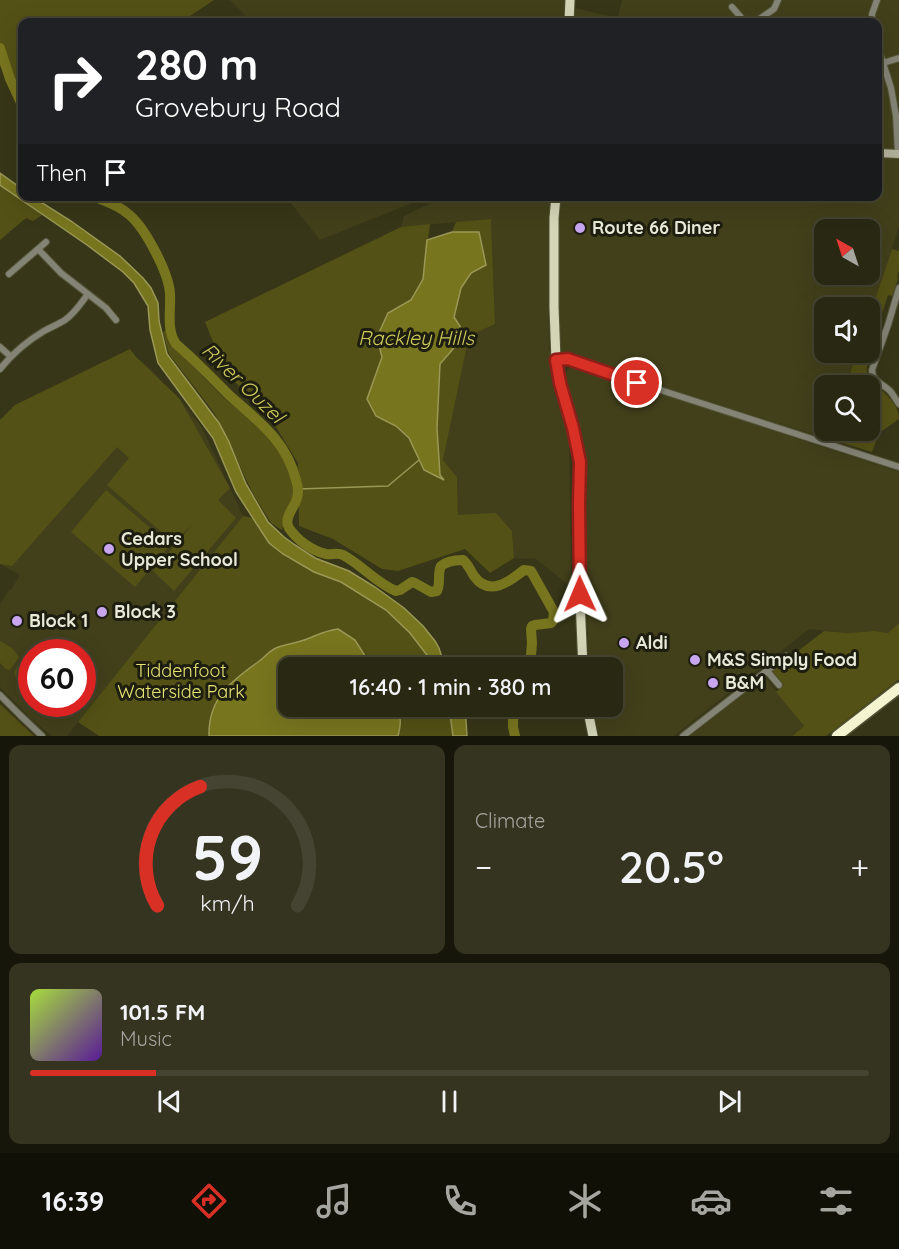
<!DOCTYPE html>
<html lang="en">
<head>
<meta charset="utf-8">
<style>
  :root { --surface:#292812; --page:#353420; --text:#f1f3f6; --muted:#a5a69f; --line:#454432; --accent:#d93025 }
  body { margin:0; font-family:Quicksand,sans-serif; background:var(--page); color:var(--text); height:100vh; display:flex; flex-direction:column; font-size:22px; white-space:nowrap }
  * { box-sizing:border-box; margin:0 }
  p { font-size:20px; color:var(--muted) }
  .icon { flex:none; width:33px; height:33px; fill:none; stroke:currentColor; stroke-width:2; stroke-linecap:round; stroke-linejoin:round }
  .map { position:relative; height:736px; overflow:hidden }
  .side { display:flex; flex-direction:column; gap:9px; padding:9px; background:#17160a; flex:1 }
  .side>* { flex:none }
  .top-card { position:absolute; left:18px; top:18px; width:864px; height:183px; border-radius:12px; box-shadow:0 6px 24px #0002,0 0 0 2px var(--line); background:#202124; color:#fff; overflow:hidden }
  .needle { width:39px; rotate:321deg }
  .buttons { position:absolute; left:814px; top:219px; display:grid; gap:12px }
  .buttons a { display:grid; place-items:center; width:66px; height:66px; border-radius:12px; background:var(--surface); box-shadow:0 6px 24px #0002,0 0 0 2px var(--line); font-size:30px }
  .speed { position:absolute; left:18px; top:639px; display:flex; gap:12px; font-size:30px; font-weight:700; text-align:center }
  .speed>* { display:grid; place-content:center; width:78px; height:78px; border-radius:50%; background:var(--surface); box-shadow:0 6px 24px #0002,0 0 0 2px var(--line); line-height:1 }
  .speed .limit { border:9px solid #d22; background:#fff; color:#111 }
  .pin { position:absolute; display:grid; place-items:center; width:51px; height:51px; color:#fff; margin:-26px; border:3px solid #fff; border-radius:50%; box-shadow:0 2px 6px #0007 }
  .me { position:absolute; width:66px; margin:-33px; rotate:359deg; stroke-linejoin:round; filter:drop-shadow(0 0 4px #0008) }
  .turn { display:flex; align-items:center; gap:21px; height:126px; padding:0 18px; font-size:27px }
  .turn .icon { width:78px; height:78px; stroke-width:2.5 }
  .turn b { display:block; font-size:42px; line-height:51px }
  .then { display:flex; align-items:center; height:57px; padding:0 18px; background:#0003; gap:12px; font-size:22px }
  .big { font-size:45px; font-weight:600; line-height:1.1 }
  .side .widget { flex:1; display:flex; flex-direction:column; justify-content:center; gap:9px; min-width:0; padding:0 21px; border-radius:12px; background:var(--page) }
  .side .dial { align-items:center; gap:0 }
  .dial svg { height:156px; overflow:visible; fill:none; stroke:var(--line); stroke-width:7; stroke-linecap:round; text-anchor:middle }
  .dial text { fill:var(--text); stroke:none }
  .song { display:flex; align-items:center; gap:18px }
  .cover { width:72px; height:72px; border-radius:9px; background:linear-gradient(135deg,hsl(80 70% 55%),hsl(270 70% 35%)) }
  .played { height:6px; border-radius:3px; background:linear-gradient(90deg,var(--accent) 15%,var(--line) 15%) }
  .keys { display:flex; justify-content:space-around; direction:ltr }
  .heat { display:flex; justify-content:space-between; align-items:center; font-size:33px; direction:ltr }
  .side .tiles { flex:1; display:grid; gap:9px; grid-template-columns:1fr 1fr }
  .widget:last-child { grid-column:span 2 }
  .trip { position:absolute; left:278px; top:657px; width:345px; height:60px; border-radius:12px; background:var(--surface); box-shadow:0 6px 24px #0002,0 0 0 2px var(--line); font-weight:600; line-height:60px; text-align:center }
  .dock { display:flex; height:96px; justify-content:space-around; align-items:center; background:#101007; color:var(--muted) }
  .dock .icon { width:42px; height:42px }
  .dock .on { color:var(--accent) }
  .dock b { font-size:27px; color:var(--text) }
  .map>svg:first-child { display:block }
</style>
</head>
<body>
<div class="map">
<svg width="899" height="736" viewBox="0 0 899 736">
  <rect width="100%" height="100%" fill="#373618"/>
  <path fill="#42401b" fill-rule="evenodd" d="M230,0h335l-2,22h-311z
    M622,0h277v151h-21v-129h-305l1,-14 44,10z
    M878,157h21v70l-29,87v-6h-45v44l32,1 -11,32 -21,1v44l4,1 -3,7 -127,-39 -140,-48 -1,-106 3,-48 317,-1zM825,230h45v44h-45z
    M286,197h141l-107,43z
    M444,197h107l-3,26 1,126 20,80 2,158 -35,-28 -22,-1 -2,-27 -54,-16 -1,-38 -14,-17 26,-125 26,-11 -4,-105 -90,8 3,-11z
    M130,349l6,8 17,14 19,24 7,3 23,30 41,88 -176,220h-15l-22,-18 -30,-31v-83l10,-15 1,1 9,-15 -20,-11v-144l15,-15zM32,652h50v52h-50z
    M571,364l328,108v151l-11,10 -14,-2 -25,2 -40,-4 -135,107h-75l-6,-29 19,-1v-38l-23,-1 -7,-220 -18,-70z
    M765,677l39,49 -13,10h-101z"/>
  <path fill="#535115" d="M0,0h214l-33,22h-159v66l-18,-15 -4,-7z
    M0,185l42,30 -9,6 -7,-3 -26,22z
    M491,219l4,105 -26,12 -26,124 14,17 1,38 38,-2 16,18 2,27 -24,15 -25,-24 -67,22 -16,-2 -49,-30 -34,-13 -1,-63 -33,-54 -39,-35 -21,-52 196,-95 29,-3 -7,55 -12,21 -23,13 -11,24 5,20 -15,42 9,17 20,10 13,12 15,32 19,9 -3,-4 -3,-47 3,-64 13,-15v-32l8,-29 10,-15 8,-41h-27l4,-10z
    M892,249l7,2v19l-2,7 1,2 -6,17 -4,-1 -17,52 4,2 -1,3 -3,2c-1,4 -4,10 -4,14 -2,17 32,27 32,51l-20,14 -7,19 -46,-14 3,-7 41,-1v-44l-24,-1 11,-32 13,-1v-38z
    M166,329l9,19 50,51 35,28 15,15 16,33 3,14 -2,15 -8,17 -2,9 -11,-7 -18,-29 -38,-80 -46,-60 -6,-21z
    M130,349l6,8 43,41 51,90 -12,12 18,18 -62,73 -21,-20 39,-46 -19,17 -66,-57 22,-27 -12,-11 -105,119 -12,-2v-144l15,-15z
    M106,490l64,55 -35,42 -64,-55z
    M243,516l9,2 17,25 14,11 31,18 27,10 45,28 24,23 26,34 -148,1v38l161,1 4,29h-354l-21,-14z
    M899,623v56l-73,57h-34l12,-10 -28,-34 8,-7 -12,-14 52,-40 25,2 25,-2 14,2z
    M0,641l12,7 7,9 -9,13 -4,-1 -6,-6z
    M19,664l12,7v15c-9,-2 -15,-4 -17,-14z
    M0,704l34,32h-34z"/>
  <path fill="#78751f" stroke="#9a9856" stroke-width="1.5" d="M0,173l22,16v7l11,1 38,24 49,35 23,22 8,10 7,15 1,18 8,33 52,69 10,19 17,42 22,38 16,15 11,8 20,13 34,13 26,16 29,21 19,18 12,15 4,7 6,19h-9l-26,-34 -24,-23 -45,-28 -27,-10 -31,-18 -14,-11 -33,-51 -23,-54 -55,-75 -8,-33 -2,-24 -14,-23 -11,-11 -36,-27 -87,-60z
    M452,232h27l7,33 -15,8 -10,15 -7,29 9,14 -10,18 -13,15 -3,64 3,47 4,5 -20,-10 -15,-32 -13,-12 -20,-10 -9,-17 15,-42 -5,-20 11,-24 23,-13 12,-21 4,-39z
    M338,629l17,11 17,27 -84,1v38l107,1c7,10 6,17 3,29h-189c-1,-37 21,-54 49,-74 6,-4 11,-11 18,-14 8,-4 22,-5 31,-9 13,-5 17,-8 31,-10z
    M449,707h13l4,13 1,16h-14z"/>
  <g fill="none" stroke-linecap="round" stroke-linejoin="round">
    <path stroke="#9a9856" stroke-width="1.5" d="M298,489l90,-3 31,-26"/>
    <path stroke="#78751f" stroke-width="10" d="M0,48l10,31 12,26
      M93,196c11,5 25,9 34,17 17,12 42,60 43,81 1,17 -4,35 6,50 19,16 36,34 53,51 29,26 57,45 67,85 2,6 3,12 1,18 -2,9 -14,20 -8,30 8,12 23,23 37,26 6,1 11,-2 17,1 19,10 33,28 53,36l4,-1 12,-8 3,1 16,9 6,-1c4,-8 0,-17 4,-25 6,-5 14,-6 22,-6 5,4 7,10 11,16 15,21 35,6 50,-6l7,1 23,41 -1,9 -2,2 -16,2 -3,1 -1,3 1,14 -2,25
      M515,736l-2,-9v-9l11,-12"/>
    <g stroke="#535337" stroke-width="8">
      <path id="street" d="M732,7l13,15
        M755,22l19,-13 4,-9
        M872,22v-8l5,-14
        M878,47l13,41 5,28 2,38
        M883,63l16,-5
        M38,249l8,-7
        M899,288l-11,37 -16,45c0,12 12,14 19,22 3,4 5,8 8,12
        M88,294l18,14 10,12
        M0,347l10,9
        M556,360l12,-1 83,28 248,80
        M0,369c13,-16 27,-28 44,-38 7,-4 15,-7 21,-11 10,-7 16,-17 23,-26l-27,-21 -23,-24 -29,25
        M767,671l12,14
        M0,695l20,20 22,21
        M683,736l103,-80"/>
    </g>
    <g stroke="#535337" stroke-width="10">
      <path id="secondary" d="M878,153l21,1"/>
    </g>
    <g stroke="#535337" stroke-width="11">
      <path id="primary" d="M569,22l1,-22
        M556,196l-2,22v89l2,53 4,23 13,45 7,34 -1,115 4,91
        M587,706l6,30"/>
    </g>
    <g stroke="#535337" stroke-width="13">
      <path id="highway" d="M837,736l62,-48"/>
    </g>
    <use href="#street" stroke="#848476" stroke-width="6"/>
    <use href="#secondary" stroke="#b1b19b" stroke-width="8"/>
    <use href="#primary" stroke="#d4d4b7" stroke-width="9"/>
    <use href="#highway" stroke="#f4f4d0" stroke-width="10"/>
  </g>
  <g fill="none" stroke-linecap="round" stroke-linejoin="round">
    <g stroke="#8d1f18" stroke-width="15">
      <path id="route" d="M580,594l-1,-90 1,-42 -7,-34 -13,-45 -4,-23 12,-1 69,24"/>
    </g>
    <use href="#route" stroke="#d93025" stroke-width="10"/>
  </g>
  <g fill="#c7a6ef" stroke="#1d1d10" stroke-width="2">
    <circle cx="580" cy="228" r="6"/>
    <circle cx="109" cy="549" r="6"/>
    <circle cx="102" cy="612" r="6"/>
    <circle cx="17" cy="621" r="6"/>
    <circle cx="624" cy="643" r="6"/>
    <circle cx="695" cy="660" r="6"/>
    <circle cx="713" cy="683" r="6"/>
  </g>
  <g text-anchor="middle" stroke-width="6" stroke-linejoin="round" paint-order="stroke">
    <g font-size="18" font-weight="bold" fill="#e9e9d8" stroke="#1d1d10" text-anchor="start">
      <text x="592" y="234">Route 66 Diner</text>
      <text x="121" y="545">Cedars<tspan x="121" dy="21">Upper School</tspan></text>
      <text x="114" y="618">Block 3</text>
      <text x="29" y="627">Block 1</text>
      <text x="636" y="649">Aldi</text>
      <text x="707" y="666">M&amp;S Simply Food</text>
      <text x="725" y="689">B&amp;M</text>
    </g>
    <g font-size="18" fill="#e7e474" stroke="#1d1d10">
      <text x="181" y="677">Tiddenfoot<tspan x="181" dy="21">Waterside Park</tspan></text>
    </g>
    <g font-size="20" font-style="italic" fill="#cdc959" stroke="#1d1d10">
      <text x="416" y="345">Rackley Hills</text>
      <text transform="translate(243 383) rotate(44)" y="7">River Ouzel</text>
    </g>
  </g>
</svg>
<div class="buttons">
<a><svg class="needle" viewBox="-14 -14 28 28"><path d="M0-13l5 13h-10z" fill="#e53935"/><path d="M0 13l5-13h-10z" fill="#a5a69f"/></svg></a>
<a><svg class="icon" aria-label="sound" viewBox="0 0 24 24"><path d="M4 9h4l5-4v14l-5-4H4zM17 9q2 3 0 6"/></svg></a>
<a><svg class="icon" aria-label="search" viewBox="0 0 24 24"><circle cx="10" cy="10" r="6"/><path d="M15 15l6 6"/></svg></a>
</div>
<div class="speed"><div class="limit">60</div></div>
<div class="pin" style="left:637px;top:383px;background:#d93025"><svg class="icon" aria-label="arrive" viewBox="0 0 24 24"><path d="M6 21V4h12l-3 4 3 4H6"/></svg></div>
<svg class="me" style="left:580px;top:594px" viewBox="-20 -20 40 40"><path d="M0-17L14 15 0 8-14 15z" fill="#d93025" stroke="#fff" stroke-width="4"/></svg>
<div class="trip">16:40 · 1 min · 380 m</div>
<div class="top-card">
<div class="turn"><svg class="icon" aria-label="right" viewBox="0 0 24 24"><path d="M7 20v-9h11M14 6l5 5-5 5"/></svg><div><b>280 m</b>Grovebury Road</div></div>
<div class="then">Then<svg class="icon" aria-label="arrive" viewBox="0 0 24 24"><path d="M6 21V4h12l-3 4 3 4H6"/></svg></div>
</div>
</div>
<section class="side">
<div class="tiles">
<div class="widget dial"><svg viewBox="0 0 100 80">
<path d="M14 69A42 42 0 1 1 86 69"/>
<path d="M14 69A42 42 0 0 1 36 8" stroke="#d93025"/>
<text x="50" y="56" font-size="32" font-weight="700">59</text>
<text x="50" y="72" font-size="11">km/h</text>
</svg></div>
<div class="widget"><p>Climate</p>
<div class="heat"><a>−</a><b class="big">20.5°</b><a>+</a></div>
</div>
<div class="widget">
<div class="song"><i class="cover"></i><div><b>101.5 FM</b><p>Music</p></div></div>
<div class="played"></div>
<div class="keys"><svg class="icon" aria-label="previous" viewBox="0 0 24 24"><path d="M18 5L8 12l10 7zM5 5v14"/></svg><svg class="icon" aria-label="pause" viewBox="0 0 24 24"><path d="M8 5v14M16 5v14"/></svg><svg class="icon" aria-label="next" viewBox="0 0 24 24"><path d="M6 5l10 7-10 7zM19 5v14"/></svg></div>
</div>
</div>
</section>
<nav class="dock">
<b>16:39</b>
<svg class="icon on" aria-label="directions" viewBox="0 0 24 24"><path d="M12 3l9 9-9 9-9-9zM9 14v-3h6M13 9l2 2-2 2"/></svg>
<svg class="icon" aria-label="music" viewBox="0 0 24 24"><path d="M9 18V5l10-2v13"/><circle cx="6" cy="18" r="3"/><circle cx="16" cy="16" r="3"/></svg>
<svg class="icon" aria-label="phone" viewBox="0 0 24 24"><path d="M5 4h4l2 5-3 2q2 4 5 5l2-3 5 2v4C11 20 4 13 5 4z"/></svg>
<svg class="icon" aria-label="climate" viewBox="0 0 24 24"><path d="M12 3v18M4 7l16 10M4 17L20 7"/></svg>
<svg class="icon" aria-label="car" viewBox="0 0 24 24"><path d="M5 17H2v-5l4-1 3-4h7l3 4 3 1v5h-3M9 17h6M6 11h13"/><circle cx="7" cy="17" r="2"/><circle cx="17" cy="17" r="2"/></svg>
<svg class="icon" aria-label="filters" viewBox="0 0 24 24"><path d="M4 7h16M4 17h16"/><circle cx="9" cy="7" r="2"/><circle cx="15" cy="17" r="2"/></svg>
</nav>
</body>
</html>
